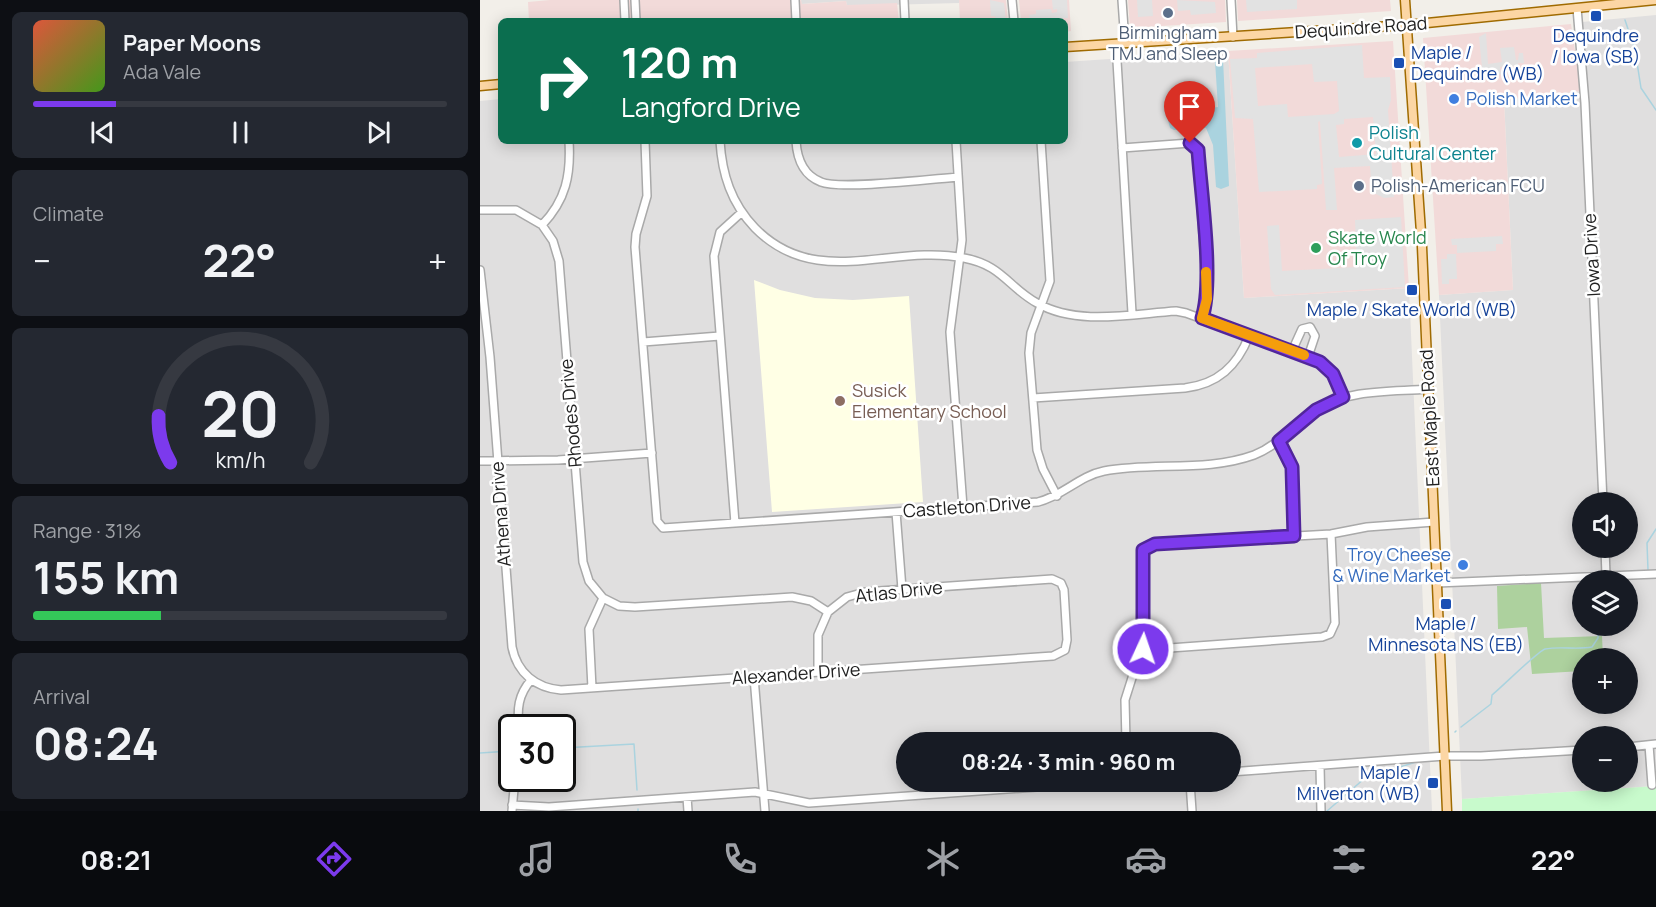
<!DOCTYPE html>
<html lang="en">
<head>
<meta charset="utf-8">
<style>
  :root { --surface:#171b24; --page:#242831; --text:#f1f3f6; --muted:#9ea1a6; --line:#363941; --accent:#7c3aed }
  body { margin:0; font-family:Manrope,sans-serif; background:var(--page); color:var(--text); height:100vh; display:flex; flex-direction:column; font-size:22px; white-space:nowrap }
  * { box-sizing:border-box; margin:0 }
  p { font-size:20px; color:var(--muted) }
  .icon { flex:none; width:33px; height:33px; fill:none; stroke:currentColor; stroke-width:2; stroke-linecap:round; stroke-linejoin:round }
  .map { position:relative; flex:1; overflow:hidden }
  .side { display:flex; flex-direction:column; gap:12px; padding:12px; background:#0d0f14; width:480px }
  .side>* { flex:none }
  .top-card { position:absolute; left:18px; top:18px; width:570px; height:126px; border-radius:9px; box-shadow:0 3px 15px #0003; background:#0b6e4f; color:#fff; overflow:hidden }
  .controls { position:absolute; left:1092px; top:492px; display:grid; gap:12px }
  .controls a { display:grid; place-items:center; width:66px; height:66px; border-radius:50%; background:var(--surface); box-shadow:0 3px 15px #0003; font-size:30px }
  .speed { position:absolute; left:18px; top:714px; display:flex; gap:12px; font-size:30px; font-weight:700; text-align:center }
  .speed>* { display:grid; place-content:center; width:78px; height:78px; border-radius:50%; background:var(--surface); box-shadow:0 3px 15px #0003; line-height:1 }
  .speed .limit { border:3px solid #111; border-radius:9px; background:#fff; color:#111 }
  .pin { position:absolute; display:grid; place-items:center; width:51px; height:51px; color:#fff; margin:-62px -26px; border-radius:50% 50% 50% 0; rotate:-45deg; box-shadow:0 0 6px #0007 }
  .pin .icon { rotate:45deg }
  .me { position:absolute; width:66px; margin:-33px; rotate:3deg; stroke-linejoin:round; filter:drop-shadow(0 0 4px #0008) }
  .turn { display:flex; align-items:center; gap:21px; height:126px; padding:0 24px; font-size:27px }
  .turn .icon { width:78px; height:78px; stroke-width:2.5 }
  .turn b { display:block; font-size:42px; line-height:51px }
  .big { font-size:45px; font-weight:700; line-height:1.1 }
  .side .widget { flex:1; display:flex; flex-direction:column; justify-content:center; gap:9px; min-width:0; padding:0 21px; border-radius:9px; background:var(--page) }
  .side .dial { align-items:center; gap:0 }
  .dial svg { height:156px; overflow:visible; fill:none; stroke:var(--line); stroke-width:7; stroke-linecap:round; text-anchor:middle }
  .dial text { fill:var(--text); stroke:none }
  .song { display:flex; align-items:center; gap:18px }
  .cover { width:72px; height:72px; border-radius:9px; background:linear-gradient(135deg,hsl(10 70% 55%),hsl(100 70% 35%)) }
  .played { height:6px; border-radius:3px; background:linear-gradient(90deg,var(--accent) 20%,var(--line) 20%) }
  .keys { display:flex; justify-content:space-around; direction:ltr }
  .heat { display:flex; justify-content:space-between; align-items:center; font-size:33px; direction:ltr }
  .charge { height:9px; border-radius:4px; background:linear-gradient(90deg,#34c759 31%,var(--line) 0) }
  .trip { position:absolute; left:416px; top:732px; width:345px; height:60px; border-radius:30px; background:var(--surface); box-shadow:0 3px 15px #0003; font-weight:700; line-height:60px; text-align:center }
  .menu { display:flex; height:96px; justify-content:space-around; align-items:center; background:#090b0e; color:var(--muted) }
  .menu .icon { width:42px; height:42px }
  .menu .on { color:var(--accent) }
  .menu b { font-size:27px; color:var(--text) }
  main { display:flex; flex:1; min-height:0 }
  .map>svg:first-child { display:block }
</style>
</head>
<body>
<main>
<section class="side">
<div class="widget">
<div class="song"><i class="cover"></i><div><b>Paper Moons</b><p>Ada Vale</p></div></div>
<div class="played"></div>
<div class="keys"><svg class="icon" aria-label="previous" viewBox="0 0 24 24"><path d="M18 5L8 12l10 7zM5 5v14"/></svg><svg class="icon" aria-label="pause" viewBox="0 0 24 24"><path d="M8 5v14M16 5v14"/></svg><svg class="icon" aria-label="next" viewBox="0 0 24 24"><path d="M6 5l10 7-10 7zM19 5v14"/></svg></div>
</div>
<div class="widget"><p>Climate</p>
<div class="heat"><a>−</a><b class="big">22°</b><a>+</a></div>
</div>
<div class="widget dial"><svg viewBox="0 0 100 80">
<path d="M14 69A42 42 0 1 1 86 69"/>
<path d="M14 69A42 42 0 0 1 8 45" stroke="#7c3aed"/>
<text x="50" y="56" font-size="32" font-weight="700">20</text>
<text x="50" y="72" font-size="11">km/h</text>
</svg></div>
<div class="widget"><p>Range · 31%</p><b class="big">155 km</b><div class="charge"></div></div>
<div class="widget"><p>Arrival</p><b class="big">08:24</b></div>
</section>
<div class="map">
<svg width="1176" height="811" viewBox="0 0 1176 811">
  <rect width="100%" height="100%" fill="#f2efe9"/>
  <path fill="#e0dfdf" fill-rule="evenodd" d="M321,0h158v3l-112,3 -1,-5 -45,3z
    M1176,15v771l-194,13 -23,-504 74,-5 -9,-191 77,-8 1,-69zM1102,502h46v46h-46zM1102,580h46v46h-46zM1102,658h46v46h-46zM1102,736h46v46h-46z
    M748,51l16,247 165,-10 23,523h-952v-710l21,-2v42h564v-79zM32,728h50v50h-50zM426,742h324v40h-324z"/>
  <path fill="#f2dad9" d="M70,0h251l1,4 44,-3 1,4 50,-2 2,18h-370l-1,-19z
    M479,0h47l2,21h-48z
    M539,0h50l2,31 -6,1v-11h-44z
    M648,0h97l1,22 -96,6z
    M757,0h153l1,11 -153,10z
    M1091,24l10,67 -77,9 9,190 -74,5 -16,-257z
    M913,41l16,247 -165,10 -16,-247z"/>
  <path fill="#ffffe5" d="M274,280l26,10 35,8 38,2 56,-4 14,206 -151,10z"/>
  <path fill="#add19e" d="M1061,583l3,55 58,-2 1,22h-21v13l-50,3 -5,-47 -29,2 -1,-43z"/>
  <path fill="#c8facc" d="M1176,786v25h-194v-12z"/>
  <path fill="#e2e2e2" fill-rule="evenodd" d="M510,0l14,3 2,18h-10l-1,-5h-4z
    M572,0h15l1,18h-5v3h-33l-1,-6 7,-1v-4l15,-1 1,4 5,-1v-3l-4,1z
    M657,0h15l1,16 -15,1z
    M697,0l38,2 1,11 -25,2 -1,-5 -12,1z
    M766,0h51v9l-50,3z
    M1006,33l2,31 14,-2 -2,-14 14,-1 2,13h2l1,-7h4l1,10h-6v3l-18,1 1,7 -5,1 1,4h-10v-4l-4,2 -4,-40z
    M882,45l2,33 26,-1 1,23 -3,10 6,87 -10,1 -12,-6 -2,-26 -36,2 3,42h-11l-6,-89 -2,1 4,62 -5,1v4l-58,3 -6,-73 -18,-1 -5,-59 27,-1v-5zM832,64l2,18 23,-1 2,30 -5,3 -46,3 -1,-13 -29,2 -3,-38zM893,117l3,37 -37,3 -3,-32 8,-1v-5z
    M921,217l4,70 -130,8 -4,-6 -4,-63 12,-1 3,46 75,-4 -2,-47z
    M1022,236l1,8h-7v7l-39,2v-8h-5l-1,-6z
    M967,254h9l1,25h-8v5h-7l-1,-25h6z"/>
  <path fill="#aad3df" d="M743,59l6,127 -8,3 -5,-2 -3,-42 -7,-17 -32,2 -4,-2 -2,-8 8,-7 42,-6 -3,-46z"/>
  <g fill="none" stroke-linecap="round" stroke-linejoin="round">
    <path stroke="#aad3df" stroke-width="1.5" d="M1145,20l10,30 6,38 15,22
      M1168,570l-1,-27 9,-14
      M1148,612h7
      M981,727l30,-23 1,-9c10,-8 46,-44 53,-46 15,-3 32,1 47,-2l6,-9v-12
      M975,732l1,-1
      M82,748l72,-4 3,46
      M0,753l30,-2
      M158,809v2
      M847,811l38,-33 51,-16"/>
    <g stroke="#a9a9a9" stroke-width="10">
      <path id="minor" d="M144,0l1,21
        M155,0l1,21
        M315,0l1,21
        M424,0l1,21
        M532,0l2,21
        M642,0l3,43
        M751,0l2,37
        M1097,8l8,95 18,399
        M636,44l16,269
        M89,141c2,34 -3,59 -27,84l11,16 6,20 24,301 6,19 14,17 -14,31 3,59
        M165,141l2,55 -11,38 -1,13 22,274 6,7 375,-26c25,-6 41,-26 66,-31 49,-9 103,1 150,-16 26,-10 40,-32 63,-46 32,-20 75,-17 111,-20
        M240,141c2,33 11,62 35,87 62,63 137,15 209,30 38,7 44,29 73,45 40,23 94,11 139,8l10,2 134,49 13,12 10,23
        M316,141c1,17 7,34 25,41 19,8 111,-3 137,-5
        M476,141l6,99 -12,92 13,175
        M561,141l9,140 -19,52 -2,20 8,97 6,19 14,27
        M642,148l68,-5 7,4 10,146 -5,25
        M0,210h36l26,15
        M0,270l10,87 22,290c5,26 24,41 49,43l492,-34 12,-6 2,-10 -3,-50 -3,-7 -9,-4 -187,13 -18,5 -19,15 -17,-11 -19,-4 -157,10 -16,-1 -16,-8
        M163,342l77,-6
        M812,351l10,-22 8,-2 5,9 -7,21
        M553,398l152,-10c33,-4 52,-22 64,-52
        M799,441l13,26 2,69
        M0,461l78,-1 94,-7
        M416,512l6,77
        M255,523l-21,-267 6,-24 22,-20
        M1125,548l1,28
        M957,583l219,-9
        M663,646l27,2 152,-11 8,-3 5,-11 -4,-89
        M338,672v-37l10,-23
        M274,677l11,134
        M39,728c-2,-19 -1,-33 12,-48
        M646,742l-1,-42 19,-60 -3,-81 5,-12 9,-3 176,-10 36,-7 67,-5
        M1169,745l3,40
        M1148,747l28,-3
        M840,766l1,45
        M750,772l215,-16h36l101,-6
        M710,782l2,29
        M207,797l1,14
        M32,805l37,2 206,-15 54,11 297,-21
        M32,811l3,-33"/>
    </g>
    <g stroke="#a06b00" stroke-width="11">
      <path id="major" d="M925,0l17,247 25,564
        M585,47l342,-22 249,-25
        M0,86l21,-2"/>
    </g>
    <use href="#minor" stroke="#fff" stroke-width="7"/>
    <use href="#major" stroke="#fcd6a4" stroke-width="8"/>
  </g>
  <g fill="none" stroke-linecap="round" stroke-linejoin="round">
    <g stroke="#51269a" stroke-width="15">
      <path id="route" d="M663,649v-99l12,-6 139,-8 -2,-69 -13,-26 37,-31 27,-13 -10,-23 -13,-12 -118,-44c12,-38 -1,-124 -4,-168l-8,-7"/>
    </g>
    <use href="#route" stroke="#7c3aed" stroke-width="10"/>
    <path stroke="#f59e0b" stroke-width="10" d="M726,272l1,27 -5,19 102,37"/>
  </g>
  <g fill="#5c6f8a" stroke="#fff" stroke-width="2">
    <circle cx="688" cy="13" r="6"/>
    <circle cx="879" cy="186" r="6"/>
  </g>
  <g fill="#1a4fb4" stroke="#fff" stroke-width="2">
    <rect x="1110" y="10" width="12" height="12" rx="3"/>
    <rect x="913" y="57" width="12" height="12" rx="3"/>
    <rect x="926" y="284" width="12" height="12" rx="3"/>
    <rect x="960" y="598" width="12" height="12" rx="3"/>
    <rect x="947" y="777" width="12" height="12" rx="3"/>
  </g>
  <g fill="#3f7fe0" stroke="#fff" stroke-width="2">
    <circle cx="974" cy="99" r="6"/>
    <circle cx="983" cy="565" r="6"/>
  </g>
  <circle fill="#0f9aa8" stroke="#fff" stroke-width="2" cx="877" cy="143" r="6"/>
  <circle fill="#2e9e5b" stroke="#fff" stroke-width="2" cx="836" cy="248" r="6"/>
  <circle fill="#8d6e63" stroke="#fff" stroke-width="2" cx="360" cy="401" r="6"/>
  <g text-anchor="middle" stroke-width="5" stroke-linejoin="round" paint-order="stroke">
    <g font-size="18" fill="#222" stroke="#fff">
      <text transform="translate(881 28) rotate(-4)" y="6">Dequindre Road</text>
      <text transform="translate(1112 255) rotate(-93)" y="6">Iowa Drive</text>
      <text transform="translate(91 413) rotate(-95)" y="6">Rhodes Drive</text>
      <text transform="translate(950 418) rotate(-93)" y="6">East Maple Road</text>
      <text transform="translate(487 507) rotate(-4)" y="6">Castleton Drive</text>
      <text transform="translate(21 514) rotate(-94)" y="6">Athena Drive</text>
      <text transform="translate(419 592) rotate(-6)" y="6">Atlas Drive</text>
      <text transform="translate(316 674) rotate(-4)" y="6">Alexander Drive</text>
    </g>
    <g font-size="18" fill="#4e5e75" stroke="#fff">
      <text x="688" y="39">Birmingham<tspan x="688" dy="21">TMJ and Sleep</tspan></text>
      <text x="891" y="192" text-anchor="start">Polish-American FCU</text>
    </g>
    <g font-size="18" fill="#164399" stroke="#fff">
      <text x="1116" y="42">Dequindre<tspan x="1116" dy="21">/ Iowa (SB)</tspan></text>
      <text x="931" y="59" text-anchor="start">Maple /<tspan x="931" dy="21">Dequindre (WB)</tspan></text>
      <text x="932" y="316">Maple / Skate World (WB)</text>
      <text x="966" y="630">Maple /<tspan x="966" dy="21">Minnesota NS (EB)</tspan></text>
      <text x="941" y="779" text-anchor="end">Maple /<tspan x="941" dy="21">Milverton (WB)</tspan></text>
    </g>
    <g font-size="18" fill="#366cbe" stroke="#fff" text-anchor="start">
      <text x="986" y="105">Polish Market</text>
      <text x="971" y="561" text-anchor="end">Troy Cheese<tspan x="971" dy="21">&amp; Wine Market</tspan></text>
    </g>
    <g font-size="18" fill="#0d838f" stroke="#fff" text-anchor="start">
      <text x="889" y="139">Polish<tspan x="889" dy="21">Cultural Center</tspan></text>
    </g>
    <g font-size="18" fill="#27864d" stroke="#fff" text-anchor="start">
      <text x="848" y="244">Skate World<tspan x="848" dy="21">Of Troy</tspan></text>
    </g>
    <g font-size="18" fill="#785e54" stroke="#fff" text-anchor="start">
      <text x="372" y="397">Susick<tspan x="372" dy="21">Elementary School</tspan></text>
    </g>
  </g>
</svg>
<div class="controls">
<a><svg class="icon" aria-label="sound" viewBox="0 0 24 24"><path d="M4 9h4l5-4v14l-5-4H4zM17 9q2 3 0 6"/></svg></a>
<a><svg class="icon" aria-label="layers" viewBox="0 0 24 24"><path d="M12 4l9 5-9 5-9-5zM3 14l9 5 9-5"/></svg></a>
<a>+</a>
<a>−</a>
</div>
<div class="speed"><div class="limit">30</div></div>
<div class="pin" style="left:710px;top:143px;background:#d93025"><svg class="icon" aria-label="arrive" viewBox="0 0 24 24"><path d="M6 21V4h12l-3 4 3 4H6"/></svg></div>
<svg class="me" style="left:663px;top:649px" viewBox="-20 -20 40 40"><circle r="17" fill="#7c3aed" stroke="#fff" stroke-width="3"/><path d="M0-11L8 9 0 5-8 9z" fill="#fff"/></svg>
<div class="trip">08:24 · 3 min · 960 m</div>
<div class="top-card">
<div class="turn"><svg class="icon" aria-label="right" viewBox="0 0 24 24"><path d="M7 20v-9h11M14 6l5 5-5 5"/></svg><div><b>120 m</b>Langford Drive</div></div>
</div>
</div>
</main>
<nav class="menu">
<b>08:21</b>
<svg class="icon on" aria-label="directions" viewBox="0 0 24 24"><path d="M12 3l9 9-9 9-9-9zM9 14v-3h6M13 9l2 2-2 2"/></svg>
<svg class="icon" aria-label="music" viewBox="0 0 24 24"><path d="M9 18V5l10-2v13"/><circle cx="6" cy="18" r="3"/><circle cx="16" cy="16" r="3"/></svg>
<svg class="icon" aria-label="phone" viewBox="0 0 24 24"><path d="M5 4h4l2 5-3 2q2 4 5 5l2-3 5 2v4C11 20 4 13 5 4z"/></svg>
<svg class="icon" aria-label="climate" viewBox="0 0 24 24"><path d="M12 3v18M4 7l16 10M4 17L20 7"/></svg>
<svg class="icon" aria-label="car" viewBox="0 0 24 24"><path d="M5 17H2v-5l4-1 3-4h7l3 4 3 1v5h-3M9 17h6M6 11h13"/><circle cx="7" cy="17" r="2"/><circle cx="17" cy="17" r="2"/></svg>
<svg class="icon" aria-label="filters" viewBox="0 0 24 24"><path d="M4 7h16M4 17h16"/><circle cx="9" cy="7" r="2"/><circle cx="15" cy="17" r="2"/></svg>
<b>22°</b>
</nav>
</body>
</html>
